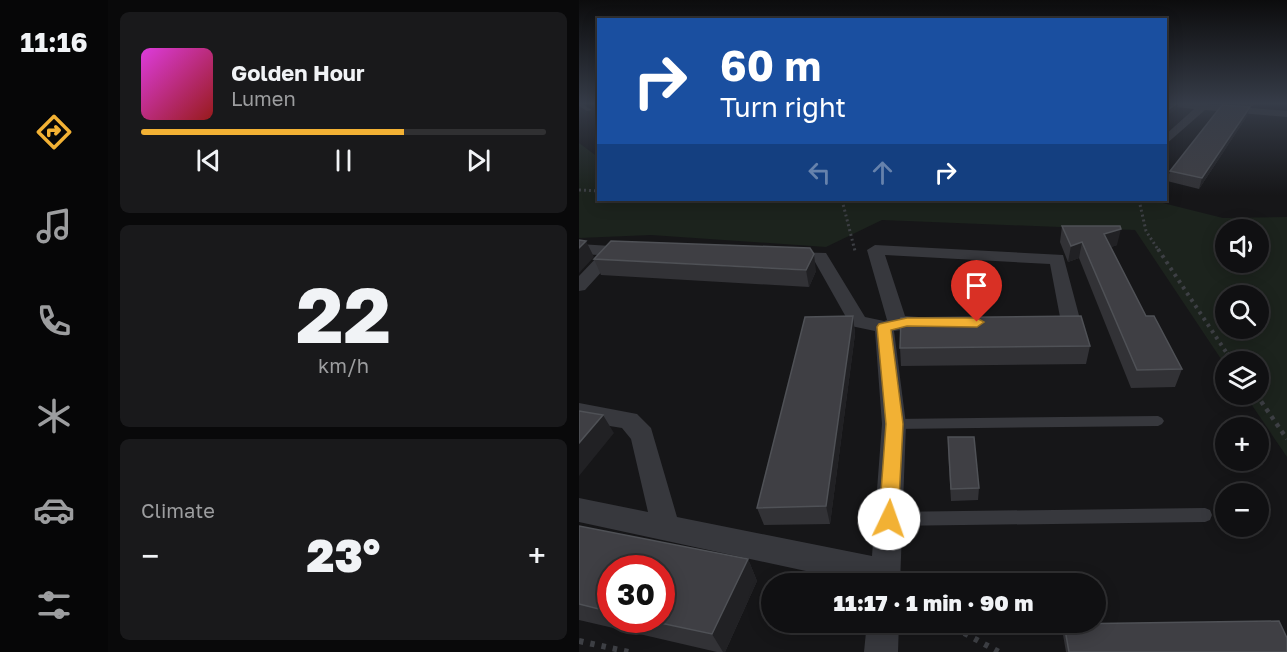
<!DOCTYPE html>
<html lang="en">
<head>
<meta charset="utf-8">
<style>
  :root { --surface:#101012; --page:#19191b; --text:#f1f3f6; --muted:#9c9d9f; --line:#303032; --accent:#f2b134 }
  body { margin:0; font-family:"Golos Text",sans-serif; background:var(--page); color:var(--text); height:100vh; display:flex; flex-direction:column; font-size:22px; white-space:nowrap }
  * { box-sizing:border-box; margin:0 }
  p { font-size:20px; color:var(--muted) }
  .icon { flex:none; width:33px; height:33px; fill:none; stroke:currentColor; stroke-width:2; stroke-linecap:round; stroke-linejoin:round }
  .map { position:relative; flex:1; overflow:hidden }
  .drawer { display:flex; flex-direction:column; gap:12px; padding:12px; background:#09090a; width:471px }
  .drawer>* { flex:none }
  .top-card { position:absolute; left:18px; top:18px; width:570px; height:183px; border-radius:0px; box-shadow:0 3px 15px #0003,0 0 0 2px var(--line); background:#1a4fa0; color:#fff; overflow:hidden }
  .controls { position:absolute; left:636px; top:219px; display:grid; gap:12px }
  .controls a { display:grid; place-items:center; width:54px; height:54px; border-radius:50%; background:var(--surface); box-shadow:0 3px 15px #0003,0 0 0 2px var(--line); font-size:30px }
  .speed { position:absolute; left:18px; top:555px; display:flex; gap:12px; font-size:30px; font-weight:700; text-align:center }
  .speed>* { display:grid; place-content:center; width:78px; height:78px; border-radius:50%; background:var(--surface); box-shadow:0 3px 15px #0003,0 0 0 2px var(--line); line-height:1 }
  .speed .limit { border:9px solid #d22; background:#fff; color:#111 }
  .pin { position:absolute; display:grid; place-items:center; width:51px; height:51px; color:#fff; margin:-62px -26px; border-radius:50% 50% 50% 0; rotate:-45deg; box-shadow:0 0 6px #0007 }
  .pin .icon { rotate:45deg }
  .me { position:absolute; width:66px; margin:-33px; rotate:3deg; stroke-linejoin:round; filter:drop-shadow(0 0 4px #0008) }
  .turn { display:flex; align-items:center; gap:21px; height:126px; padding:0 24px; font-size:27px }
  .turn .icon { width:78px; height:78px; stroke-width:2.5 }
  .turn b { display:block; font-size:42px; line-height:51px }
  .lanes { display:flex; align-items:center; height:57px; padding:0 24px; background:#0003; justify-content:center; gap:30px; direction:ltr }
  .lanes .off { opacity:.35 }
  .big { font-size:45px; font-weight:800; line-height:1.1 }
  .drawer .card { flex:1; display:flex; flex-direction:column; justify-content:center; gap:9px; min-width:0; padding:0 21px; border-radius:9px; background:var(--page) }
  .drawer .dial { align-items:center; gap:0 }
  .dial b { font-size:78px; line-height:1 }
  .song { display:flex; align-items:center; gap:18px }
  .cover { width:72px; height:72px; border-radius:9px; background:linear-gradient(135deg,hsl(300 70% 55%),hsl(0 70% 35%)) }
  .played { height:6px; border-radius:3px; background:linear-gradient(90deg,var(--accent) 65%,var(--line) 65%) }
  .keys { display:flex; justify-content:space-around; direction:ltr }
  .heat { display:flex; justify-content:space-between; align-items:center; font-size:33px; direction:ltr }
  .trip { position:absolute; left:182px; top:573px; width:345px; height:60px; border-radius:30px; background:var(--surface); box-shadow:0 3px 15px #0003,0 0 0 2px var(--line); font-weight:800; line-height:60px; text-align:center }
  main { display:flex; flex:1; min-height:0 }
  .dock { display:flex; flex-direction:column; width:108px; justify-content:space-around; align-items:center; background:#060607; color:var(--muted) }
  .dock .icon { width:42px; height:42px }
  .dock .current { color:var(--accent) }
  .dock b { font-size:27px; color:var(--text) }
  .map>svg:first-child { display:block }
</style>
</head>
<body>
<main>
<nav class="dock">
<b>11:16</b>
<svg class="icon current" aria-label="directions" viewBox="0 0 24 24"><path d="M12 3l9 9-9 9-9-9zM9 14v-3h6M13 9l2 2-2 2"/></svg>
<svg class="icon" aria-label="music" viewBox="0 0 24 24"><path d="M9 18V5l10-2v13"/><circle cx="6" cy="18" r="3"/><circle cx="16" cy="16" r="3"/></svg>
<svg class="icon" aria-label="phone" viewBox="0 0 24 24"><path d="M5 4h4l2 5-3 2q2 4 5 5l2-3 5 2v4C11 20 4 13 5 4z"/></svg>
<svg class="icon" aria-label="climate" viewBox="0 0 24 24"><path d="M12 3v18M4 7l16 10M4 17L20 7"/></svg>
<svg class="icon" aria-label="car" viewBox="0 0 24 24"><path d="M5 17H2v-5l4-1 3-4h7l3 4 3 1v5h-3M9 17h6M6 11h13"/><circle cx="7" cy="17" r="2"/><circle cx="17" cy="17" r="2"/></svg>
<svg class="icon" aria-label="filters" viewBox="0 0 24 24"><path d="M4 7h16M4 17h16"/><circle cx="9" cy="7" r="2"/><circle cx="15" cy="17" r="2"/></svg>
</nav>
<section class="drawer">
<div class="card">
<div class="song"><i class="cover"></i><div><b>Golden Hour</b><p>Lumen</p></div></div>
<div class="played"></div>
<div class="keys"><svg class="icon" aria-label="previous" viewBox="0 0 24 24"><path d="M18 5L8 12l10 7zM5 5v14"/></svg><svg class="icon" aria-label="pause" viewBox="0 0 24 24"><path d="M8 5v14M16 5v14"/></svg><svg class="icon" aria-label="next" viewBox="0 0 24 24"><path d="M6 5l10 7-10 7zM19 5v14"/></svg></div>
</div>
<div class="card dial"><b>22</b><p>km/h</p></div>
<div class="card"><p>Climate</p>
<div class="heat"><a>−</a><b class="big">23°</b><a>+</a></div>
</div>
</section>
<div class="map">
<svg width="708" height="652" viewBox="0 0 708 652">
  <rect width="100%" height="100%" fill="#161618"/>
  <path fill="#1c231d" fill-rule="evenodd" d="M0,143l19,14 1,43h552l72,18 64,-1v240l-42,-62 14,-1v-32h-34v3l-90,-135 -253,-10 -56,27 -175,-12 -72,3zM646,230h34v32h-34zM646,296h34v32h-34z"/>
  <g fill="none" stroke-linecap="round" stroke-linejoin="round">
    <path stroke="#3d3f44" stroke-width="3" stroke-dasharray="2 3" stroke-linecap="butt" d="M0,190l20,1
      M263,200l13,51
      M560,200l7,31 13,20"/>
    <path stroke="#3d3f44" stroke-width="4" stroke-dasharray="3 4.5" stroke-linecap="butt" d="M579,249l70,106"/>
    <path stroke="#3d3f44" stroke-width="4.5" stroke-dasharray="4 5" stroke-linecap="butt" d="M648,353l6,9
      M677,394l31,45"/>
    <path stroke="#3d3f44" stroke-width="6" stroke-dasharray="4.5 7" stroke-linecap="butt" d="M365,622l55,30
      M0,641l50,11"/>
    <path fill="#37383d" fill-rule="evenodd" d="M0,104h3l10,6 -5,1 -8,-5z
      M579,416l4,2 2,3 -2,3 -4,2 -264,3 -4,-1 -2,-4 2,-4 4,-1z
      M626,508l5,2 2,5 -2,5 -5,2 -316,4 -5,-2 -2,-5 2,-5 5,-2z"/>
    <path fill="#37383d" fill-rule="evenodd" d="M593,104h35l80,7v6l-82,-7 -40,35v-10l29,-26 -17,-2z
      M0,244l48,3 8,5 -8,5 -11,-1 -31,34 -6,1v-15l20,-21 -20,-1z
      M296,245l188,10 18,68 -3,4c-11,3 -24,3 -35,0l-3,-4 3,-4 17,-2 -10,-53 -165,-9 20,61 27,2 3,4 -3,4 -38,5 12,93 -6,160h-34l-287,-62v-24l69,14 -17,-73 -9,-11 -43,-7v-18l58,11 14,14 26,89 195,39 10,-132 -7,-93 -24,-5 -36,-64h-26l-8,-5 8,-5 37,1 39,64 19,4 3,-1 -20,-70z
      M288,622h32l-1,30h-34z"/>
  </g>
  <path fill="#323236" fill-rule="evenodd" d="M650,104h26l-2,2z
    M668,116l-48,73 -32,-8 3,-10z
    M483,226l55,19 -6,2 35,69 36,53 -7,18 -44,1 -52,-130 -11,4 -8,-20z
    M15,259l222,12 -7,16 -208,-12z
    M274,316l2,18 -25,190 -66,1 -7,-17z
    M511,346l-4,18 -185,2 -1,-18z
    M369,437l31,51 -1,12 -27,1 -3,-51z
    M0,526l169,33 9,22 -32,71h-8l-138,-32zM32,568l50,52h-50z
    M485,624l223,28h-221l-4,-23z"/>
  <path fill="#212124" d="M597,104h2l-1,5 -12,8 1,-6z
    M671,107l-3,9 -48,73 3,-11z
    M542,229l-4,16 -16,6 3,-17z
    M7,241l8,16 -15,16v-25z
    M503,242l-3,16 -11,4 3,-16z
    M235,254l2,17 -7,16 -3,-17z
    M274,316l2,18 -25,190 -4,-18z
    M24,415l11,18 -35,43v-33z
    M169,559l9,22 -32,71h-2l-11,-18z"/>
  <path fill="#3f3f44" stroke="#4f5156" stroke-width="1.5" d="M586,104h11l-10,7z
    M643,105l28,2 -48,71 -32,-7z
    M483,226h58l1,3 -17,5 42,82h8l28,53 -45,1 -55,-128 -11,4z
    M0,240l7,1 -7,7z
    M32,241l199,7 4,6 -8,16 -212,-11z
    M274,316l-27,190 -69,2 48,-191z
    M502,316l9,30 -190,2 1,-30z
    M0,411l24,4 -24,28z
    M369,437h26l5,51 -28,1z
    M0,526l169,33 -36,75 -66,-14h15v-52h-50v44l-32,-8z
    M700,621l8,17v14h-218l-5,-28z"/>
  <linearGradient id="sky" x2="0" y2="1"><stop stop-color="#0c0c0d"/><stop offset="0.53" stop-color="#363c48"/><stop offset="1" stop-color="#363c48" stop-opacity="0"/></linearGradient>
  <rect width="708" height="195" fill="url(#sky)"/>
  <path fill="#f2b134" stroke="#9d7322" stroke-width="1.5" d="M328,318h70l7,4 -7,5 -70,-1 -16,4 12,94 -5,95 -2,6 -7,3 -7,-3 -3,-6 7,-95 -9,-97 2,-3z"/>
</svg>
<div class="controls">
<a><svg class="icon" aria-label="sound" viewBox="0 0 24 24"><path d="M4 9h4l5-4v14l-5-4H4zM17 9q2 3 0 6"/></svg></a>
<a><svg class="icon" aria-label="search" viewBox="0 0 24 24"><circle cx="10" cy="10" r="6"/><path d="M15 15l6 6"/></svg></a>
<a><svg class="icon" aria-label="layers" viewBox="0 0 24 24"><path d="M12 4l9 5-9 5-9-5zM3 14l9 5 9-5"/></svg></a>
<a>+</a>
<a>−</a>
</div>
<div class="speed"><div class="limit">30</div></div>
<div class="pin" style="left:398px;top:322px;background:#d93025"><svg class="icon" aria-label="arrive" viewBox="0 0 24 24"><path d="M6 21V4h12l-3 4 3 4H6"/></svg></div>
<svg class="me" style="left:310px;top:519px" viewBox="-20 -20 40 40"><circle r="19" fill="#fff"/><path d="M0-13L10 11 0 6-10 11z" fill="#f2b134"/></svg>
<div class="trip">11:17 · 1 min · 90 m</div>
<div class="top-card">
<div class="turn"><svg class="icon" aria-label="right" viewBox="0 0 24 24"><path d="M7 20v-9h11M14 6l5 5-5 5"/></svg><div><b>60 m</b>Turn right</div></div>
<div class="lanes"><svg class="icon off" aria-label="left" viewBox="0 0 24 24"><path d="M17 20v-9H6M10 6l-5 5 5 5"/></svg><svg class="icon off" aria-label="ahead" viewBox="0 0 24 24"><path d="M12 20V5M6 11l6-6 6 6"/></svg><svg class="icon" aria-label="right" viewBox="0 0 24 24"><path d="M7 20v-9h11M14 6l5 5-5 5"/></svg></div>
</div>
</div>
</main>
</body>
</html>
